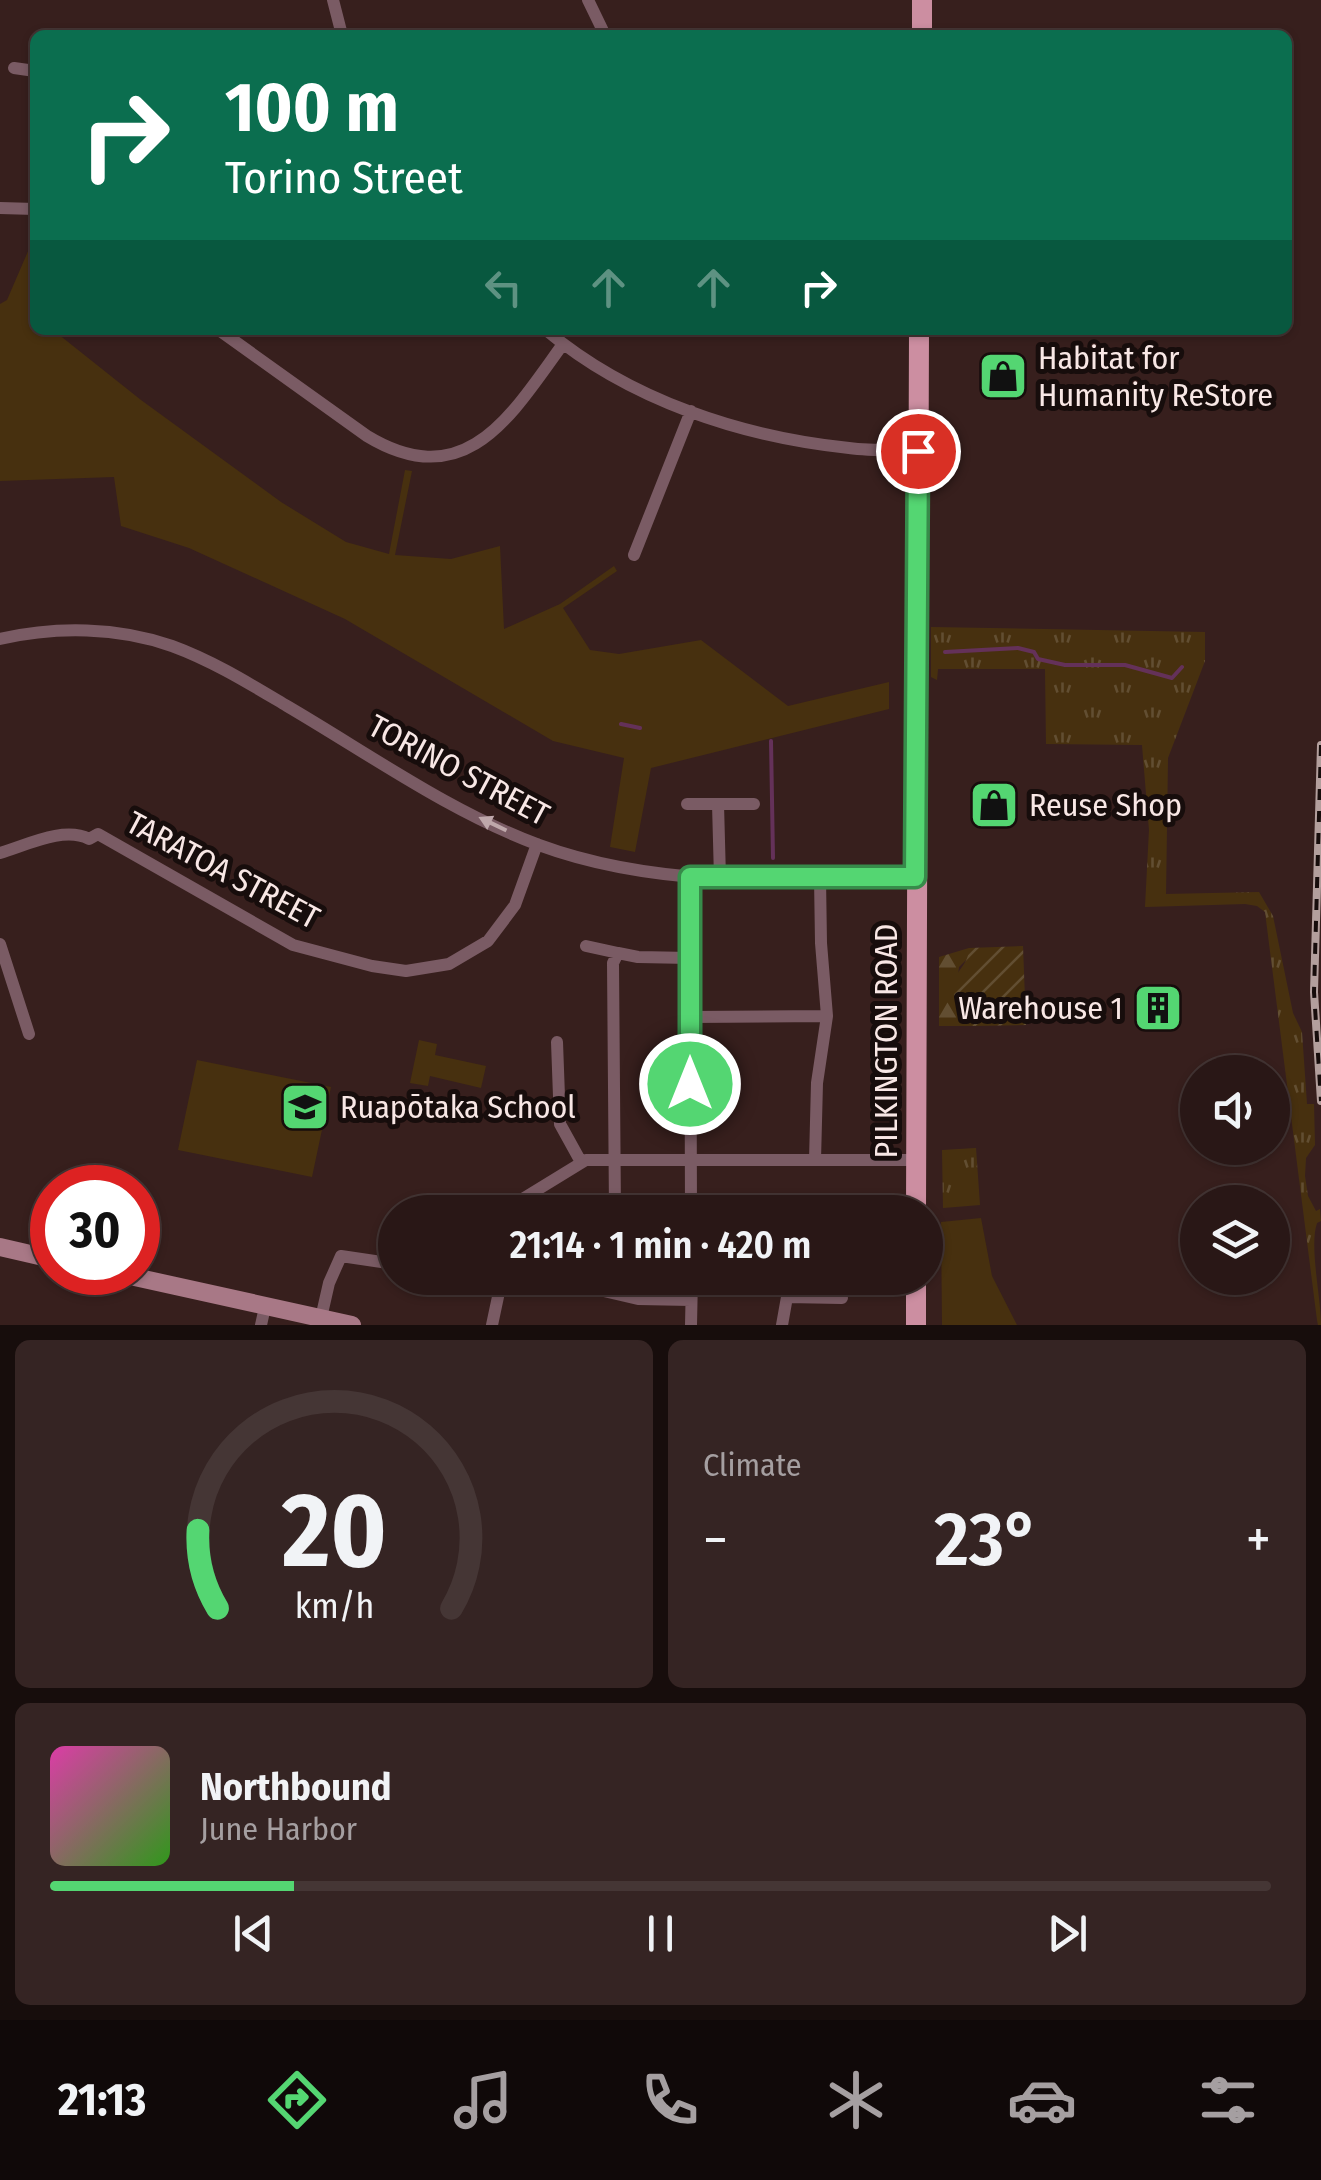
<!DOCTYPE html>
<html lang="en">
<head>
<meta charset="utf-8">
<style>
  :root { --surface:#291716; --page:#352423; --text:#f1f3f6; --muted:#a59fa1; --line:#453635; --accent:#54d672 }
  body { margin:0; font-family:"Fira Sans Condensed",sans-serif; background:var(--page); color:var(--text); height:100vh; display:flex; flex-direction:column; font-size:38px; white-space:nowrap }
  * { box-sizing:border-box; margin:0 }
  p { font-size:32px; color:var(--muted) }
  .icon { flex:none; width:55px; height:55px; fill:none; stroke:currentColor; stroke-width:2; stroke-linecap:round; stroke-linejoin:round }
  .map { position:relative; height:1325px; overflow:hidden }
  .panel { display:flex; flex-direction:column; gap:15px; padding:15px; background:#170d0c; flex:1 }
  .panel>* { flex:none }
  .guide { position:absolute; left:30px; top:30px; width:1262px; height:305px; border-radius:15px; box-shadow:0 2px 8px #0004,0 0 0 2px var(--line); background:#0b6e4f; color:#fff; overflow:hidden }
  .buttons { position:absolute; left:1180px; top:1055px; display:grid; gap:20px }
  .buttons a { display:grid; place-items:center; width:110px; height:110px; border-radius:50%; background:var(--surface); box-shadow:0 2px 8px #0004,0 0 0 2px var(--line); font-size:50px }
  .speed { position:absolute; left:30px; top:1165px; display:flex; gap:20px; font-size:50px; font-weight:700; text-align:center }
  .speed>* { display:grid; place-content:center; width:130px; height:130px; border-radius:50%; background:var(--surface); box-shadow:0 2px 8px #0004,0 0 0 2px var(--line); line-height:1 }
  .speed .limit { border:15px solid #d22; background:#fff; color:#111 }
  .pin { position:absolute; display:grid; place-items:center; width:85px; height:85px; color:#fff; margin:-42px; border:5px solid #fff; border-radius:50%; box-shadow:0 2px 10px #0007 }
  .me { position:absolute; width:110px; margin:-55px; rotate:0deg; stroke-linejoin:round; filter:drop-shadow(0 0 8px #0008) }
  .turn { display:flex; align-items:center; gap:35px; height:210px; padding:0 30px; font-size:45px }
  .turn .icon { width:130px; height:130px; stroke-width:2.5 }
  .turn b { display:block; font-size:70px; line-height:85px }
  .lanes { display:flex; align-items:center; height:95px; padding:0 30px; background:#0003; justify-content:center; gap:50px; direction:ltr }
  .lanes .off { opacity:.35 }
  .big { font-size:75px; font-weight:600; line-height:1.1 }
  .panel .widget { flex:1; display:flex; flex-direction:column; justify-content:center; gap:15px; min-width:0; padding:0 35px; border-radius:15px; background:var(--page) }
  .panel .dial { align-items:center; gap:0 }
  .dial svg { height:260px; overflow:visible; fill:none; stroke:var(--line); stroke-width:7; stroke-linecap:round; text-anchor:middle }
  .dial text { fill:var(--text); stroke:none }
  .song { display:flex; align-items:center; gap:30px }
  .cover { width:120px; height:120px; border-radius:15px; background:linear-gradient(135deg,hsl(320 70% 55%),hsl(110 70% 35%)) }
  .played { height:10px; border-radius:5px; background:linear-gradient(90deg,var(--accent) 20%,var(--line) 20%) }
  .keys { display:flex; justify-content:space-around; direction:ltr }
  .heat { display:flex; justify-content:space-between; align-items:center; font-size:55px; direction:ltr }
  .panel .tiles { flex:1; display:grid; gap:15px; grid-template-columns:1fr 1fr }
  .widget:last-child { grid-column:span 2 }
  .trip { position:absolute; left:378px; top:1195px; width:565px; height:100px; border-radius:50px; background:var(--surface); box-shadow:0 2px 8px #0004,0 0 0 2px var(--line); font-weight:600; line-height:100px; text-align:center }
  .tab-bar { display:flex; height:160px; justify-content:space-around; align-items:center; background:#100909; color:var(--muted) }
  .tab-bar .icon { width:70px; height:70px }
  .tab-bar .active { color:var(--accent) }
  .tab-bar b { font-size:45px; color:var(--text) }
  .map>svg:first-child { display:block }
</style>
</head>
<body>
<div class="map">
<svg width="1321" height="1325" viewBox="0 0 1321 1325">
  <defs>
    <pattern id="grass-tufts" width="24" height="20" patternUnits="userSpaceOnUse" patternTransform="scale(2.5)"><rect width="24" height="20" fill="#47300f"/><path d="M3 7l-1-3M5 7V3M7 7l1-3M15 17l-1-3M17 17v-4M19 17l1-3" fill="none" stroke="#624e32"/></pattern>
    <pattern id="forest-firs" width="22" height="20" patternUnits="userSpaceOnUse" patternTransform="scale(2.5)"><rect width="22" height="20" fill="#47300f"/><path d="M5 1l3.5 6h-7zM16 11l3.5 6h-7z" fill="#624e32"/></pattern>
    <pattern id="garden-furrows" width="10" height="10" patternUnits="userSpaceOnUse" patternTransform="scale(2.5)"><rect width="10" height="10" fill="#47300f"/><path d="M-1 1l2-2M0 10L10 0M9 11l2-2" fill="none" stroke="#624e32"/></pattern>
  </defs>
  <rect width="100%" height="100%" fill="#371f1d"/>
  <path fill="url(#grass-tufts)" d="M931,627l274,5v29l-37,97 -2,136 93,-2 14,24 20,97 9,19 5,72h7l1,41 -9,13 -1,18 3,20 8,15 4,-2 1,12 -4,2c-8,23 4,74 4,102h-3l-1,-5 -52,-408 -8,-6 -12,-2 -100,3 4,-77 -7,-85 -96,-1 -1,-75h-107l-1,11 -6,-3z
    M976,1148l4,57 -37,3 -1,-58z"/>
  <path fill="url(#forest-firs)" d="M969,948v9l-10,10 -4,33 16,15 1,11h-33v-69z"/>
  <path fill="#47300f" d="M35,235v64l-4,13 4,4v14h18l88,70 140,102 65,40 43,12 16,-84 7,1 -17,84 56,4 49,-13 4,83 56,-25 54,-38 3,5 -54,37 27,42 29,4 82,-14 87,66 101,-24v27l-238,59 -16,84 -25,-5 14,-89 -71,-17 -208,-122 -156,-71 -68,-22 -7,-49 -114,4v-177l7,-4z
    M419,1040l18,4 -2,11 51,11 -5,22 -51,-12 -2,10 -18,-3z
    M197,1060l134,27 -19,90 -134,-27z
    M981,1218l11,58 25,49h-75l-1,-103z"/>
  <path fill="url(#garden-furrows)" d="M1023,946l3,79 -54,1 -1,-11c-41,-36 -2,-40 -2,-67z"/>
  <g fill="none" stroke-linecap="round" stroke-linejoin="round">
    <path stroke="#643159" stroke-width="4" d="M945,652l73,-4 16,4 4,7 27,6h60l47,13 10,-11
      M621,724l19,4
      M771,741l2,117"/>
    <path stroke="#7a5b64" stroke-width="12" d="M333,0l9,35
      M588,0l17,35
      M14,68l21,3
      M0,208l35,1
      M219,330l148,106c99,60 145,-22 196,-92
      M546,330c83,70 196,107 303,118 23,3 46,2 69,3
      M634,555l57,-144
      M0,639c56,-13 118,-12 172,7 41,15 78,38 115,60 82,48 163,106 252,139 119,44 252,36 376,32
      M687,804h31
      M0,853c27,-8 64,-27 89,-14l9,-5 195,111 79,21 34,5 43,-7 39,-23 27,-36 22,-61
      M690,877l1,335
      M720,878l-2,-74h36
      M0,944l29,90
      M586,946l32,7
      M690,1017l137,-1
      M557,1042l3,82 21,38
      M815,1160l2,-77 10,-67 -6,-73 -1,-65
      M517,1212l7,-14 62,-38h331
      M615,1212l-2,-249 5,-10 20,4 52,1
      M455,1278l45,9
      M548,1278l90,21 53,1
      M692,1290l91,1v-13
      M321,1318l8,-35 12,-27 54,8
      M261,1325l4,-18
      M492,1325l10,-47
      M691,1325l1,-47
      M782,1325l5,-28 55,1"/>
    <path stroke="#a87886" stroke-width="18" d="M0,1247l52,12
      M112,1272l240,53"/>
    <path stroke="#cc8ea1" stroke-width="20" d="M922,35v-35
      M916,1212l3,-882
      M916,1278v47"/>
    <g stroke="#b39f9d" stroke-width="8">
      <path id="rail" d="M1321,745l-7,247 7,109"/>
    </g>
    <use href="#rail" stroke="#170d0c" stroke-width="4" stroke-dasharray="11" stroke-linecap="butt"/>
  </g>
  <defs><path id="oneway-solid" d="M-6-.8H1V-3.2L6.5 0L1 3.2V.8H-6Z" transform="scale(2.5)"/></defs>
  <use fill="#bfa8ab" href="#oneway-solid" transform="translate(493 824) rotate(-154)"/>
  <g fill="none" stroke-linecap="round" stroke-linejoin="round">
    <g stroke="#378b4a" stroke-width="25">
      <path id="route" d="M690,1084v-207h225l3,-426"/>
    </g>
    <use href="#route" stroke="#54d672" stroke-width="18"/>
  </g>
  <defs>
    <g id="shop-square" transform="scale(2.5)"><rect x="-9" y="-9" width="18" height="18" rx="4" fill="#54d672" stroke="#170d0c"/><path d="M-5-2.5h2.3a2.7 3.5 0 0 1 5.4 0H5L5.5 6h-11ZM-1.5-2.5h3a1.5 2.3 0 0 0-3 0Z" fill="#111"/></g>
    <g id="building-square" transform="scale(2.5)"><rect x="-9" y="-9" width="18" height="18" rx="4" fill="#54d672" stroke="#170d0c"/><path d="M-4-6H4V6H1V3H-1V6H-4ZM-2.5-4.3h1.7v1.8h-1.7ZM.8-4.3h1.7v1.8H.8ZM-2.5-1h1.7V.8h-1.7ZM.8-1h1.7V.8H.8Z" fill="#111"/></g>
    <g id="school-square" transform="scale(2.5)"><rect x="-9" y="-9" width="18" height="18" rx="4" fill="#54d672" stroke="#170d0c"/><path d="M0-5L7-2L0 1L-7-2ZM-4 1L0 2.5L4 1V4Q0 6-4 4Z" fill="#111"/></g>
  </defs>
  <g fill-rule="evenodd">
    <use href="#shop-square" x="1003" y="376"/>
    <use href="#shop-square" x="994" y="805"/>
    <use href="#building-square" x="1158" y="1008"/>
    <use href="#school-square" x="305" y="1107"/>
  </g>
  <g text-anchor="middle" stroke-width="10" stroke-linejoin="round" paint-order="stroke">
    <g font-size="32" fill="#f8e7e5" stroke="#170d0c" text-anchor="start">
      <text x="1038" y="369">Habitat for<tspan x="1038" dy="37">Humanity ReStore</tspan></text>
      <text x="1029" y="816">Reuse Shop</text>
      <text x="1123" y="1019" text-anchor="end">Warehouse 1</text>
      <text x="340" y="1118">Ruapōtaka School</text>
    </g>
    <g font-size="32" fill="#f8e7e5" stroke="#170d0c">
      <text transform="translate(459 770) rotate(28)" y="11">TORINO STREET</text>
      <text transform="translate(223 870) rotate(28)" y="11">TARATOA STREET</text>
      <text transform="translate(886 1041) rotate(-90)" y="11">PILKINGTON ROAD</text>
    </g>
  </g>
</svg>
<div class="buttons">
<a><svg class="icon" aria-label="sound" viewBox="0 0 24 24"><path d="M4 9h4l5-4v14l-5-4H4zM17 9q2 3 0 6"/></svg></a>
<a><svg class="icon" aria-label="layers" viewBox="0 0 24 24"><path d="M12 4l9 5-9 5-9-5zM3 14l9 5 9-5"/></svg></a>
</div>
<div class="speed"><div class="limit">30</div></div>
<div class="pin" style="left:918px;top:451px;background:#d93025"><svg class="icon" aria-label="arrive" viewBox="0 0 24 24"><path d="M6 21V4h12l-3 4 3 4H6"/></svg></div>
<svg class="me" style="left:690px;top:1084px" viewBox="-20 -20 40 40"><circle r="17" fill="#54d672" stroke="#fff" stroke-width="3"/><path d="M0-11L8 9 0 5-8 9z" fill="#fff"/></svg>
<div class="trip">21:14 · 1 min · 420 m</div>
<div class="guide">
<div class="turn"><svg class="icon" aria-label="right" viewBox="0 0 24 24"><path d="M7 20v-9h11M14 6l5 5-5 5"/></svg><div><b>100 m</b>Torino Street</div></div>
<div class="lanes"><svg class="icon off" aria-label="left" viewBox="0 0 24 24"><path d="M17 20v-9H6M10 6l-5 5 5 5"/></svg><svg class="icon off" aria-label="ahead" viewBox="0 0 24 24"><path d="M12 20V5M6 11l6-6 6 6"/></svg><svg class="icon off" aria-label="ahead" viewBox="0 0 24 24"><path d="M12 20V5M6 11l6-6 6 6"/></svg><svg class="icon" aria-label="right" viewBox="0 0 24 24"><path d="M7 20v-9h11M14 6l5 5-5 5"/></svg></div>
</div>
</div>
<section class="panel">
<div class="tiles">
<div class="widget dial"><svg viewBox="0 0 100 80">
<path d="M14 69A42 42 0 1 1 86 69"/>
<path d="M14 69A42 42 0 0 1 8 45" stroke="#54d672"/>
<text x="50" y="56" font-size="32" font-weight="700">20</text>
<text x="50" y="72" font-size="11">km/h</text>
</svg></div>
<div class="widget"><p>Climate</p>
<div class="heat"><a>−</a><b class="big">23°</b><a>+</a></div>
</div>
<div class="widget">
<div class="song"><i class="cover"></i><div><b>Northbound</b><p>June Harbor</p></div></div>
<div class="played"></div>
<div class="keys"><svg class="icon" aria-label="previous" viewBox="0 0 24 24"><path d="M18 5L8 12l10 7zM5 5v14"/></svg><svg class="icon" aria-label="pause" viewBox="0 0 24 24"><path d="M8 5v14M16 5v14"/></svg><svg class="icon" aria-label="next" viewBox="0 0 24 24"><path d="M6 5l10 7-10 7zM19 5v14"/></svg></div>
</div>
</div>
</section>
<nav class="tab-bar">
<b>21:13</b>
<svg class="icon active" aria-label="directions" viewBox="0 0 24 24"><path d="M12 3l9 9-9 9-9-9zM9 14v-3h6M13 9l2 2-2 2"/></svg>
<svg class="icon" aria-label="music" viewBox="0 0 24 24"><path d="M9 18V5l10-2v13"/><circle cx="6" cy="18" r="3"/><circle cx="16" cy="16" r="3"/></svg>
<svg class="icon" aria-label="phone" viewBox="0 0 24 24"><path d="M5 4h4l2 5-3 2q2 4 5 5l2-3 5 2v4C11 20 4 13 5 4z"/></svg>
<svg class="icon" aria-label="climate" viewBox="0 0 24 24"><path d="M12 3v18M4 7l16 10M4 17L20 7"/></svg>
<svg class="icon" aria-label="car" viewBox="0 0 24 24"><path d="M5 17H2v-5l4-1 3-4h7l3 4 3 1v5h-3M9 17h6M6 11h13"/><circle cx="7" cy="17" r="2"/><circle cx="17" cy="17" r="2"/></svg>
<svg class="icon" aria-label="filters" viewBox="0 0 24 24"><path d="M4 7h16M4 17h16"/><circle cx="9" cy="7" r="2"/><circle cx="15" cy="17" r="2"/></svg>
</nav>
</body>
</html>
